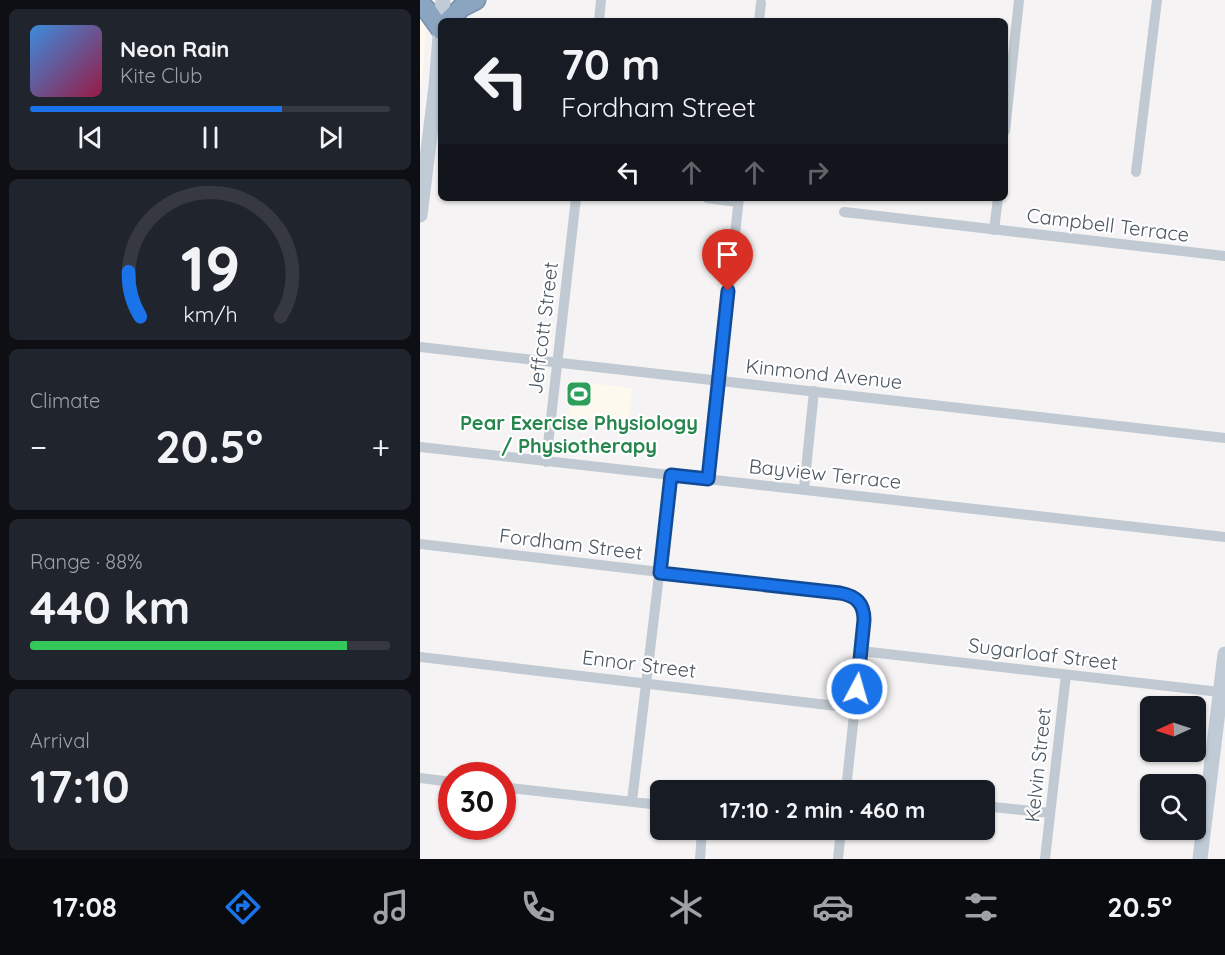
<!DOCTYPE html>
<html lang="en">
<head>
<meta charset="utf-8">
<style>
  :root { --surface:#171b24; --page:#20242c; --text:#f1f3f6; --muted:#9ea1a6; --line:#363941; --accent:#1a73e8 }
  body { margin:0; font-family:Quicksand,sans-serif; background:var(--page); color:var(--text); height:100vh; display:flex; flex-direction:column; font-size:22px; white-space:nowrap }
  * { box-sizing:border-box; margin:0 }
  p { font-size:20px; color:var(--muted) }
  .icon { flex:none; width:33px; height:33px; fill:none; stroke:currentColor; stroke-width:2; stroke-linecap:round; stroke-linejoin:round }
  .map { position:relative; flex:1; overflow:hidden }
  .sheet { display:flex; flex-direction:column; gap:9px; padding:9px; background:#0d0f14; width:420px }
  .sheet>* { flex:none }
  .hud { position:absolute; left:18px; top:18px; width:570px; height:183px; border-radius:9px; box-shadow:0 2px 4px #0004; background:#171b24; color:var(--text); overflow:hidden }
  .needle { width:39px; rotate:267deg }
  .fabs { position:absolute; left:720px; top:696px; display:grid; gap:12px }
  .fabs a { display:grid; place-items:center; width:66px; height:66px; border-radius:9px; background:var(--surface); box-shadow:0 2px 4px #0004; font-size:30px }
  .speed { position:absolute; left:18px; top:762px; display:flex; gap:12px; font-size:30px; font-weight:700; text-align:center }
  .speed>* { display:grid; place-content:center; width:78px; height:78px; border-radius:50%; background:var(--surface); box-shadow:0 2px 4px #0004; line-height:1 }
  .speed .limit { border:9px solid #d22; background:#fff; color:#111 }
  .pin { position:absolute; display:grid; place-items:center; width:51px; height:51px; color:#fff; margin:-62px -26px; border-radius:50% 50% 50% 0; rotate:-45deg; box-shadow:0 0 6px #0007 }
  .pin .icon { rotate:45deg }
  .me { position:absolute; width:66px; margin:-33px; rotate:6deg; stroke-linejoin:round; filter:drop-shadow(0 0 4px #0008) }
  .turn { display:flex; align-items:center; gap:21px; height:126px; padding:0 24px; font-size:27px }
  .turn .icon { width:78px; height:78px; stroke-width:2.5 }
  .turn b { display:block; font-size:42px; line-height:51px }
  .lanes { display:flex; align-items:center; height:57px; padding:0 24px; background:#0003; justify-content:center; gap:30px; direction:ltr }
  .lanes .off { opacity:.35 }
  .big { font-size:45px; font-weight:800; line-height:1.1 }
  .sheet .widget { flex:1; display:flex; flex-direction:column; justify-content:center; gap:9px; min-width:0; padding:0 21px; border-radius:9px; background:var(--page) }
  .sheet .dial { align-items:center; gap:0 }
  .dial svg { height:156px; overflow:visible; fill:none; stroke:var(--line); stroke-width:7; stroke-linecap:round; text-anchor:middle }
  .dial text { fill:var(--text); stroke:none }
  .song { display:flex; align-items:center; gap:18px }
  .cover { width:72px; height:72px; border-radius:9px; background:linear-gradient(135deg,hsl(210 70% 55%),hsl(340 70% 35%)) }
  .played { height:6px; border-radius:3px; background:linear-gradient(90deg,var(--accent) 70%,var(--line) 70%) }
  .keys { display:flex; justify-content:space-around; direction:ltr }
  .heat { display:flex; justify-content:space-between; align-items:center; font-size:33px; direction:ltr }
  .charge { height:9px; border-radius:4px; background:linear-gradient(90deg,#34c759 88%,var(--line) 0) }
  .trip { position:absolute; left:230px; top:780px; width:345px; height:60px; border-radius:9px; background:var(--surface); box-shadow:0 2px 4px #0004; font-weight:800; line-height:60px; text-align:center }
  .tab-bar { display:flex; height:96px; justify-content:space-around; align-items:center; background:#090b0e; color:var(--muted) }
  .tab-bar .icon { width:42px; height:42px }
  .tab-bar .current { color:var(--accent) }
  .tab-bar b { font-size:27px; color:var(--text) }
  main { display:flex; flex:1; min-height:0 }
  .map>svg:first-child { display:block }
</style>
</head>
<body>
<main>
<section class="sheet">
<div class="widget">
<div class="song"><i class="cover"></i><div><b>Neon Rain</b><p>Kite Club</p></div></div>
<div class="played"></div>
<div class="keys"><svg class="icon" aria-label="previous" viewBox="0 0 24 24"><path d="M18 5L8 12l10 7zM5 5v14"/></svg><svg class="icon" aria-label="pause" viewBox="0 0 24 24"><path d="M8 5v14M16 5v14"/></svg><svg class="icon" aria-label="next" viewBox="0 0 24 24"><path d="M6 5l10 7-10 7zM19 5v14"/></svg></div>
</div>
<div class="widget dial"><svg viewBox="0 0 100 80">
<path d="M14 69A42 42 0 1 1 86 69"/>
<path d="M14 69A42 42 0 0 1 8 46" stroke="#1a73e8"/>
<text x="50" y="56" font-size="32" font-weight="700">19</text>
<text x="50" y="72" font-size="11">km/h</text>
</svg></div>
<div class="widget"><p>Climate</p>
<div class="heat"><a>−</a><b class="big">20.5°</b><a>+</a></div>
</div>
<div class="widget"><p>Range · 88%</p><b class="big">440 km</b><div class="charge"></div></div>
<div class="widget"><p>Arrival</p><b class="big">17:10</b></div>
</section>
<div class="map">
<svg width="805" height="859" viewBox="0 0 805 859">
  <rect width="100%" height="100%" fill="#f5f3f3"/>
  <path fill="#fdf9ef" d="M0,15l6,11 -4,60h-2z
    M153,381l59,7 -4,40 -60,-7z"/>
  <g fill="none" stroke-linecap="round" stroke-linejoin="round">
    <g stroke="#7690ad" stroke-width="21">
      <path id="highway" d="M0,4l6,5 15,21
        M28,21l14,-14 14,-7"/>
    </g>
    <path stroke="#c1cad2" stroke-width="10" d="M179,21l2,-21
      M339,21l2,-18
      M585,131l14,-131
      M716,172l21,-172
      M287,198l31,4
      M424,212l381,44
      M574,230l4,-32
      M0,347l805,91
      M0,447l805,90
      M126,462l30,-264
      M288,479l31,-281
      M384,489l10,-98
      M0,544l420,49c16,2 24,10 24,27l-18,170
      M441,651l359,41
      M0,657l434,51
      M0,778l32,4
      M82,787l158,18
      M212,801l39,-326
      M564,806l66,7
      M280,859l2,-29
      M418,859l3,-29
      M625,859l21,-184"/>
    <path stroke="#c1cbd6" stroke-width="15" d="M21,21l2,-21
      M0,215l16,-129 5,-63
      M780,859l25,-205"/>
    <use href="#highway" stroke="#8ba5c1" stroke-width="18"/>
  </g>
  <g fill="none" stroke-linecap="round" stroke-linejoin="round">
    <g stroke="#114b97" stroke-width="15">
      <path id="route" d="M308,291l-20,188 -37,-4 -11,98 180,20c16,3 24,10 24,27l-7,69"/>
    </g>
    <use href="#route" stroke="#1a73e8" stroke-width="10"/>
  </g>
  <defs>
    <g id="stadium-square" transform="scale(1.35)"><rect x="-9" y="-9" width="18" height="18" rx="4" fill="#2e9e5b" stroke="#fff"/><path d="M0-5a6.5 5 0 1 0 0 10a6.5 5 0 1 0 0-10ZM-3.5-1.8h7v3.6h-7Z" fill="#fff"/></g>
  </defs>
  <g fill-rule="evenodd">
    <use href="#stadium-square" x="159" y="394"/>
  </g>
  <g text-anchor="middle" stroke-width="4.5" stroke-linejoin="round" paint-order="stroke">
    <g font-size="20" fill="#4a5661" stroke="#fff">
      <text transform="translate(688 225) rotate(7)" y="7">Campbell Terrace</text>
      <text transform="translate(123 328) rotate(-83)" y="7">Jeffcott Street</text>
      <text transform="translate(404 374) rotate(6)" y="7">Kinmond Avenue</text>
      <text transform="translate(405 474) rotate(6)" y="7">Bayview Terrace</text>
      <text transform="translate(151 544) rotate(7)" y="7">Fordham Street</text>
      <text transform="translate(623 654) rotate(7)" y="7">Sugarloaf Street</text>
      <text transform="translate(219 664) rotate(7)" y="7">Ennor Street</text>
      <text transform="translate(618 765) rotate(-84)" y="7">Kelvin Street</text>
    </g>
    <g font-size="20" font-weight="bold" fill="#27864d" stroke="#fff">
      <text x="159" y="430">Pear Exercise Physiology<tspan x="159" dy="23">/ Physiotherapy</tspan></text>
    </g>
  </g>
</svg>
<div class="fabs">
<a><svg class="needle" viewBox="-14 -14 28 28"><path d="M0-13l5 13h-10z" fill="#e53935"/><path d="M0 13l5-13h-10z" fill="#9ea1a6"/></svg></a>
<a><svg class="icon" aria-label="search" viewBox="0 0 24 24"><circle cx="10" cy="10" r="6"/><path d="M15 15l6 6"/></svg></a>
</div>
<div class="speed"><div class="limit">30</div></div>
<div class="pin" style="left:308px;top:291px;background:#d93025"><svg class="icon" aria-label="arrive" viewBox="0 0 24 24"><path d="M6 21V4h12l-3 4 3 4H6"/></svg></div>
<svg class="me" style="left:437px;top:689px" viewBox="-20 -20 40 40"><circle r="17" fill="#1a73e8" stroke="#fff" stroke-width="3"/><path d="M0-11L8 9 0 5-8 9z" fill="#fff"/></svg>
<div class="trip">17:10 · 2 min · 460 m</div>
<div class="hud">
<div class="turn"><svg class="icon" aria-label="left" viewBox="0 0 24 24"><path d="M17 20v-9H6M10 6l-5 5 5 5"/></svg><div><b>70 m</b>Fordham Street</div></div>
<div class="lanes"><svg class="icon" aria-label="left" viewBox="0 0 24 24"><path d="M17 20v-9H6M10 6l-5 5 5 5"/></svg><svg class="icon off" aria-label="ahead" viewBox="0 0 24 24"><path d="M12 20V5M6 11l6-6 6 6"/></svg><svg class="icon off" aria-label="ahead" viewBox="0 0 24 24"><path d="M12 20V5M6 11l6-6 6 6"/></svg><svg class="icon off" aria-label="right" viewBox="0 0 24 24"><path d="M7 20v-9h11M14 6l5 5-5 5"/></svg></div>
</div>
</div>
</main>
<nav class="tab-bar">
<b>17:08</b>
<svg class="icon current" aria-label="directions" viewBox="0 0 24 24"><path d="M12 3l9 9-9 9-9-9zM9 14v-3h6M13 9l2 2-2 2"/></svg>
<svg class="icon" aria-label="music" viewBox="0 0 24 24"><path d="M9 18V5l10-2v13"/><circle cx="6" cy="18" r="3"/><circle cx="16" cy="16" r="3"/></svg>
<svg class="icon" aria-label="phone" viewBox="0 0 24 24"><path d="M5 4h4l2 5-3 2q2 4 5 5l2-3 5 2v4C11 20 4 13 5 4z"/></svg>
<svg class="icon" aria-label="climate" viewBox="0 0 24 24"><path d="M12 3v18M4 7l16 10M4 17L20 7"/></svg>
<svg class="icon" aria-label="car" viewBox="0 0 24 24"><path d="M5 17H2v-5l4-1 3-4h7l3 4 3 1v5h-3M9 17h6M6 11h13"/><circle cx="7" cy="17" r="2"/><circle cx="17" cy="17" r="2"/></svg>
<svg class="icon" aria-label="filters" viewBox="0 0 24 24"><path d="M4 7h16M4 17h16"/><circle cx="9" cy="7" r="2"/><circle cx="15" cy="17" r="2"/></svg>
<b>20.5°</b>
</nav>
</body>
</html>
